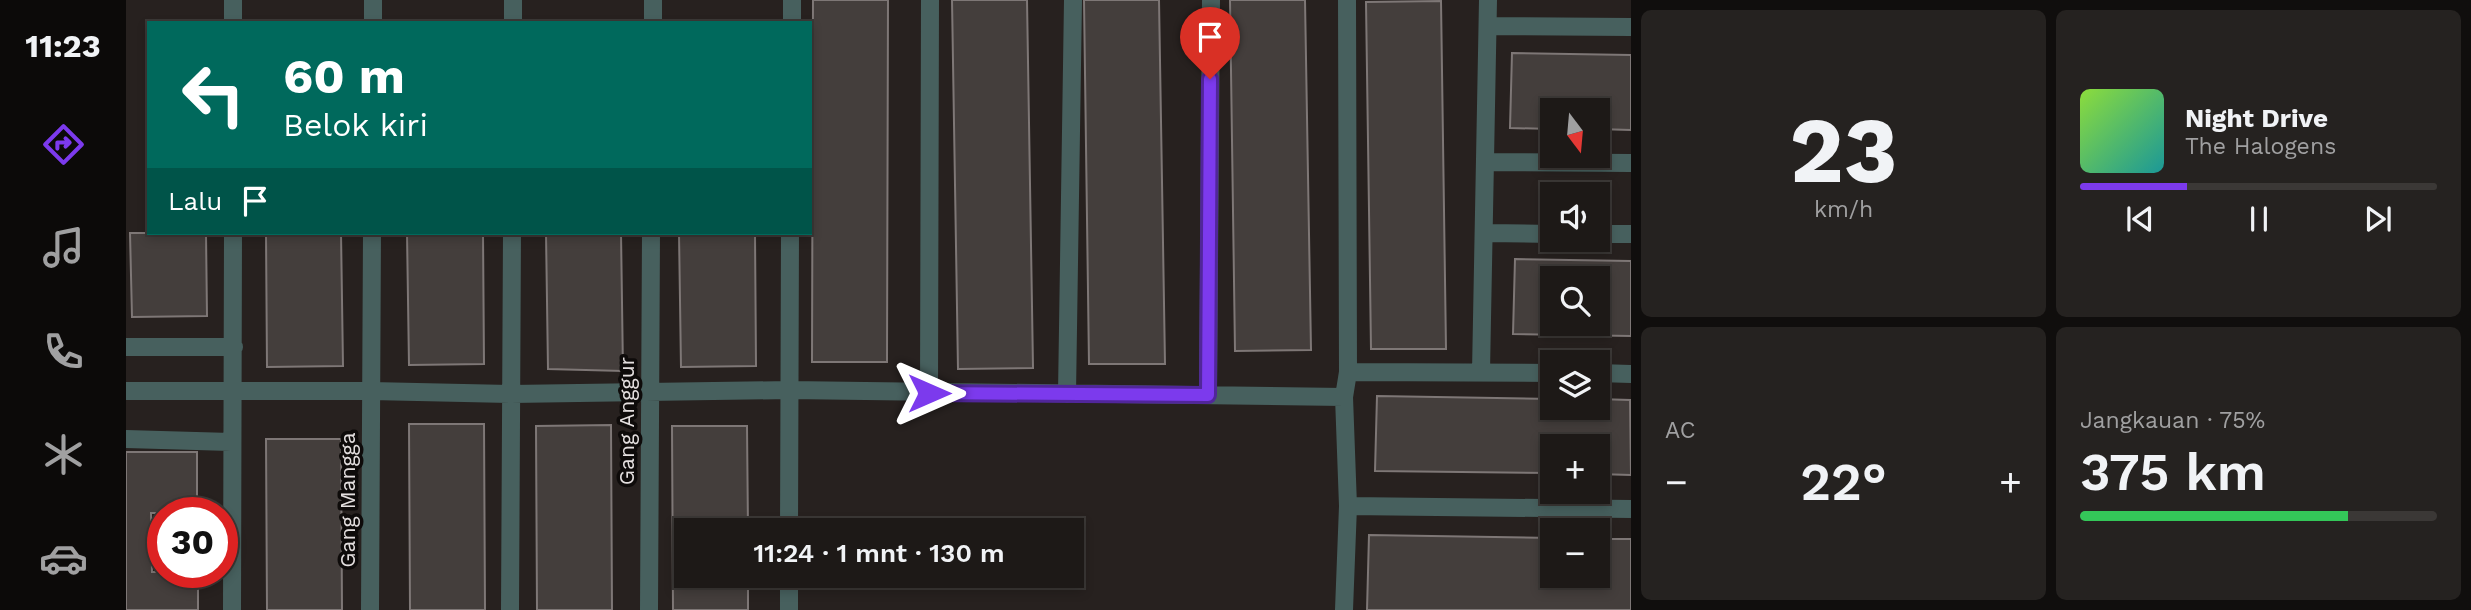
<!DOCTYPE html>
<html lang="id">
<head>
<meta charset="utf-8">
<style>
  :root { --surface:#1d1917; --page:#252220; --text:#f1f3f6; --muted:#a0a0a1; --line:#3b3836; --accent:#7c3aed }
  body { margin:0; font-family:"Work Sans",sans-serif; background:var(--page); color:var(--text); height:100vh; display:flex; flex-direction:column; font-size:26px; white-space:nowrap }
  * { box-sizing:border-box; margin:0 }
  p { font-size:23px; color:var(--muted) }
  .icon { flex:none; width:38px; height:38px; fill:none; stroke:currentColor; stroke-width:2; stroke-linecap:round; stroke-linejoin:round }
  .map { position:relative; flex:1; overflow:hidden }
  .details { display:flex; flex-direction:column; gap:10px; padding:10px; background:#100e0d; width:840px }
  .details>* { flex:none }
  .banner { position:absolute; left:21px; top:21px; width:665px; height:214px; border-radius:0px; box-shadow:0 4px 10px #0003,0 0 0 2px var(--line); background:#00695c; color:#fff; overflow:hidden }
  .needle { width:46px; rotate:164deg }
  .fabs { position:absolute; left:1414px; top:98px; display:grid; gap:14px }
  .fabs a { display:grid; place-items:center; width:70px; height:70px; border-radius:0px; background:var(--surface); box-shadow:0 4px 10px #0003,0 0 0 2px var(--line); font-size:35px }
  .speed { position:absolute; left:21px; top:497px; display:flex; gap:14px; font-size:35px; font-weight:700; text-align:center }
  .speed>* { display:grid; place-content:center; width:91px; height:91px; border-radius:50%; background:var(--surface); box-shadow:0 4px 10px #0003,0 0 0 2px var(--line); line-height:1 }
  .speed .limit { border:10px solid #d22; background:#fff; color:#111 }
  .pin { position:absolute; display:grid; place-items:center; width:60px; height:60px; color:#fff; margin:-72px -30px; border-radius:50% 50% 50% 0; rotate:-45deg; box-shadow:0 0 7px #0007 }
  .pin .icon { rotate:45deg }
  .me { position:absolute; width:77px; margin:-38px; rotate:90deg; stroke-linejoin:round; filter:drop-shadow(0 0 5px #0008) }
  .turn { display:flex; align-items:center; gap:24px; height:147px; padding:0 21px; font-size:32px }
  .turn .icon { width:91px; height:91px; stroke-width:2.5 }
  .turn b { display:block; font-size:49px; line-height:60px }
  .then { display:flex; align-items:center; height:66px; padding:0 21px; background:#0003; gap:14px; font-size:26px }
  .big { font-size:52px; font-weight:600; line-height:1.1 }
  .details .card { flex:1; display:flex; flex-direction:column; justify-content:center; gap:10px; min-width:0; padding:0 24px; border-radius:10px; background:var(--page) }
  .details .dial { align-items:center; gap:0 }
  .dial b { font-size:91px; line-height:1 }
  .song { display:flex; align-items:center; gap:21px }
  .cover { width:84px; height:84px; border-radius:10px; background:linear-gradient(135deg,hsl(90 70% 55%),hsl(180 70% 35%)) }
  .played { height:7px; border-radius:4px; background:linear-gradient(90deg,var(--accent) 30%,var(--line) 30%) }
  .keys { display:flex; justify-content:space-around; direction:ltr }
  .heat { display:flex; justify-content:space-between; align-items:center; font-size:38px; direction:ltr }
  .charge { height:10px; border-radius:5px; background:linear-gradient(90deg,#34c759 75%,var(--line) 0) }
  .details .tiles { flex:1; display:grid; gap:10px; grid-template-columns:repeat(2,1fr) }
  .trip { position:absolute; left:548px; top:518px; width:410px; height:70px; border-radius:0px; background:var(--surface); box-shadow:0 4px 10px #0003,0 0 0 2px var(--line); font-weight:600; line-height:70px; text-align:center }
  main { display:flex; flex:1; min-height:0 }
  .menu { display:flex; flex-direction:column; width:126px; justify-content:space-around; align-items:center; background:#0c0a09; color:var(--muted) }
  .menu .icon { width:49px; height:49px }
  .menu .active { color:var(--accent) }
  .menu b { font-size:32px; color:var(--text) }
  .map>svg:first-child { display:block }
</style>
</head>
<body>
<main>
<nav class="menu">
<b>11:23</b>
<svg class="icon active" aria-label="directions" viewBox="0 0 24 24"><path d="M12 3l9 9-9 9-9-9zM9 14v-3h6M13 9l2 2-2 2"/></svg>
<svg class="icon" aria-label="music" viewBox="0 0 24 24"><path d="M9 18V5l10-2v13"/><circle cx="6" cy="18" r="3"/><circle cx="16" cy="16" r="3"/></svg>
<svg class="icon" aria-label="phone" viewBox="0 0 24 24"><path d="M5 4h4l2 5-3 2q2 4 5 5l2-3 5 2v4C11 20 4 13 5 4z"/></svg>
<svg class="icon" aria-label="climate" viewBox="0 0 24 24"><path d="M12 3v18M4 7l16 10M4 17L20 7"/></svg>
<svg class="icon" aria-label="car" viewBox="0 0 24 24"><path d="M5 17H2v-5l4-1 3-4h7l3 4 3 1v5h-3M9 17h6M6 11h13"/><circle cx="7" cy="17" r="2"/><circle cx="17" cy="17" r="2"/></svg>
</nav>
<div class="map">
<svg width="1505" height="610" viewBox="0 0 1505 610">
  <rect width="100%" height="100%" fill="#27211f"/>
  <path fill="#443e3c" stroke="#7e7776" stroke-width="2" fill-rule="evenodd" d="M687,0h75l-1,362h-75z
    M826,0h75l6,368 -75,1z
    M958,0h75l6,364h-76z
    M1104,0h75l6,350 -76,1z
    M1315,1l5,348h-75l-5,-347z
    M1386,53l119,2v75l-33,-1v-19h-46v19l-42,-1z
    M4,233h76l1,83 -75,1z
    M140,233h75l2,133 -76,1z
    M281,233h76l1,131 -75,1z
    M420,233h75l2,138 -75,-2z
    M553,233h76l1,133 -75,1z
    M1389,259l116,2v75l-118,-2zM1426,278h46v46h-46z
    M1251,396l175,3v9h46v-9l32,1 1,75 -33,-1v-28h-46v27l-177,-2z
    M283,424h75l1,186h-75z
    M485,425l1,185h-75l-1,-184z
    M546,426h75l1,104h-62v46h62v34h-75z
    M140,439h75l1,171h-75z
    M0,452h71v61h-46l1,59h46v38h-72z
    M1243,535l183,3v38h46v-37h33v71h-264z"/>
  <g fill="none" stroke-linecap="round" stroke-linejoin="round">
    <path stroke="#47605e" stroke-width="18" d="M107,0v23
      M247,23v-23
      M387,23v-23
      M527,23v-23
      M666,23v-23
      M1362,26l143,1
      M1360,162l145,1
      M1359,233l67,1
      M1472,234h33
      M0,347h108
      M1222,372l204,1
      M1355,372l7,-372
      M1472,373l33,1
      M0,391h245l140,3 278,-4 555,7
      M803,393l1,-393
      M941,394l6,-394
      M1082,395l3,-395
      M0,439l105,3
      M1222,506l283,3
      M663,530l1,-297
      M106,610l1,-377
      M244,610l2,-377
      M384,610l2,-377
      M523,610l2,-377
      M663,610v-34
      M1218,610l4,-104 -4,-109 4,-25 -1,-372"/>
  </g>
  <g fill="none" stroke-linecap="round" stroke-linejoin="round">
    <g stroke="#51269a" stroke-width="18">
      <path id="route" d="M803,393l279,2 2,-316"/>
    </g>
    <use href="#route" stroke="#7c3aed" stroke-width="12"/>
  </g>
  <g text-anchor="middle" stroke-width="7" stroke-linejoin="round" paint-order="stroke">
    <g font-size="21" fill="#e4dfdf" stroke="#0e0b0a">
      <text transform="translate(501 421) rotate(-90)" y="7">Gang Anggur</text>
      <text transform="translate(222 500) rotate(-90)" y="7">Gang Mangga</text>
    </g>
  </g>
</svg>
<div class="fabs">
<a><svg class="needle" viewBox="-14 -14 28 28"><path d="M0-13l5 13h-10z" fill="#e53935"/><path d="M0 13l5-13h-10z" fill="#a0a0a1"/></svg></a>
<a><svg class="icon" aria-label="sound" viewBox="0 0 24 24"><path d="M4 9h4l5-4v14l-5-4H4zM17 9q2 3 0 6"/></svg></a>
<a><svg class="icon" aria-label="search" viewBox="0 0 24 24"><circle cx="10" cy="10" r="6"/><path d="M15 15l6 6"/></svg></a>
<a><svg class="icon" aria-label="layers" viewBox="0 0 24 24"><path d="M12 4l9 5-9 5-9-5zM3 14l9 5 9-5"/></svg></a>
<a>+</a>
<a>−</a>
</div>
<div class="speed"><div class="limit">30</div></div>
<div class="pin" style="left:1084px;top:79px;background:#d93025"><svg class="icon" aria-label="arrive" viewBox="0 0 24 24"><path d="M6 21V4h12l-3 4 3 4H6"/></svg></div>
<svg class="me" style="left:803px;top:393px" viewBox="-20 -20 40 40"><path d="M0-17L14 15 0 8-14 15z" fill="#7c3aed" stroke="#fff" stroke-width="4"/></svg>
<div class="trip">11:24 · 1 mnt · 130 m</div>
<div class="banner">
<div class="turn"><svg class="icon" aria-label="left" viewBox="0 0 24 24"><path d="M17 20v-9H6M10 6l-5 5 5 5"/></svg><div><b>60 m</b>Belok kiri</div></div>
<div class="then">Lalu<svg class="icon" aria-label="arrive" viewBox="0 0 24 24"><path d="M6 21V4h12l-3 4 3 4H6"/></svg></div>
</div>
</div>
<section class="details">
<div class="tiles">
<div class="card dial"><b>23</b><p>km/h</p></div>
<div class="card">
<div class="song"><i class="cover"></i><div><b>Night Drive</b><p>The Halogens</p></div></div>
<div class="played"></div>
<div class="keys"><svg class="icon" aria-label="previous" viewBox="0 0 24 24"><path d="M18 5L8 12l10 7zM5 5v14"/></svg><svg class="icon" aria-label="pause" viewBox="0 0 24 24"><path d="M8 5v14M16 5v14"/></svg><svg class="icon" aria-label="next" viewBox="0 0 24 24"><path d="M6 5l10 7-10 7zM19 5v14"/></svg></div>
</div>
<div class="card"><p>AC</p>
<div class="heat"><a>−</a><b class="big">22°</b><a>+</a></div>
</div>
<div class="card"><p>Jangkauan · 75%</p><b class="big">375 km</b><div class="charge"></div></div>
</div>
</section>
</main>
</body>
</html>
